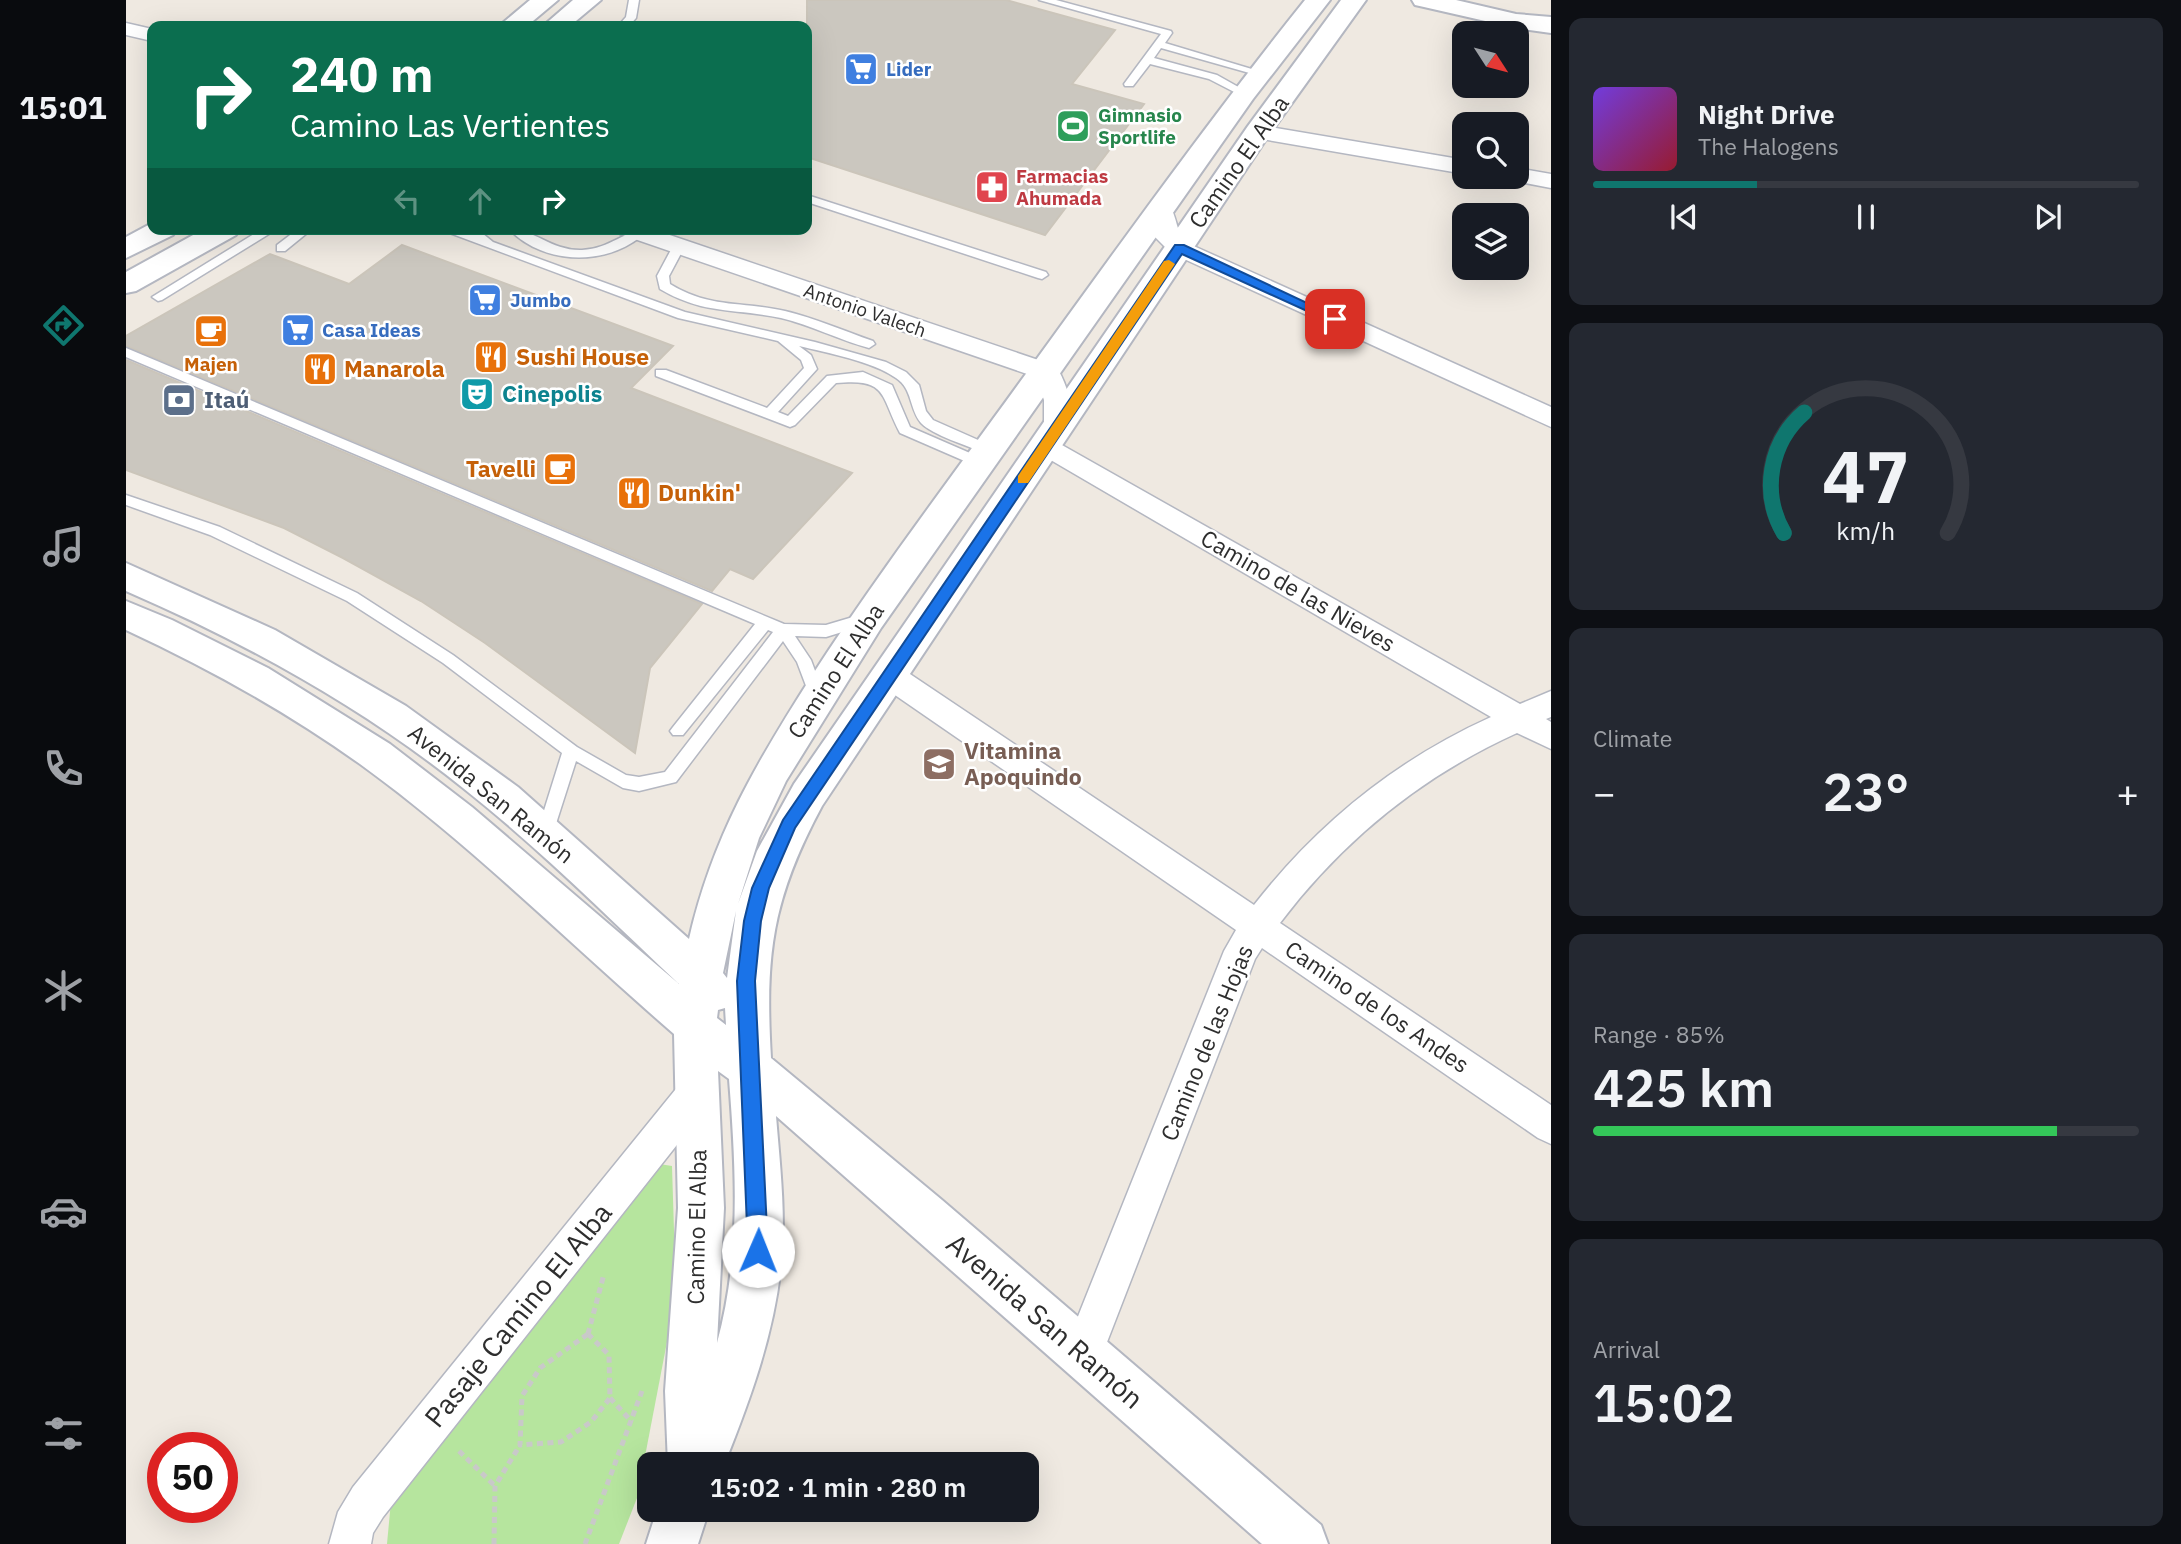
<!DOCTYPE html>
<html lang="en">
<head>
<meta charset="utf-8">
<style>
  :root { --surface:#171b24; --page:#242831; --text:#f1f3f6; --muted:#9ea1a6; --line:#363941; --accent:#0f766e }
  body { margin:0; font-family:"IBM Plex Sans",sans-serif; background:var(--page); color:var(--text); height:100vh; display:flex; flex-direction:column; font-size:26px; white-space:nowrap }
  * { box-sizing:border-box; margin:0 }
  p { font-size:23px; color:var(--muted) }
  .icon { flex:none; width:38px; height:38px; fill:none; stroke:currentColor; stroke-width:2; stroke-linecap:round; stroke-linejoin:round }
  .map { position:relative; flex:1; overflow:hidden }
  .drawer { display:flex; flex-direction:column; gap:18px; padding:18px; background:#0d0f14; width:630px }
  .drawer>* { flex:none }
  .top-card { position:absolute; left:21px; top:21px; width:665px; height:214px; border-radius:14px; box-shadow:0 7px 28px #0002; background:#0b6e4f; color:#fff; overflow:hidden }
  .needle { width:46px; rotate:126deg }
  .fabs { position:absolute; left:1326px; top:21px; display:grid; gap:14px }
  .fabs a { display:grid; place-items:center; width:77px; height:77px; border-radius:14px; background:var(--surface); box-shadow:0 7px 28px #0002; font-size:35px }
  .speed { position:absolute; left:21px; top:1432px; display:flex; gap:14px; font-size:35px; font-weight:700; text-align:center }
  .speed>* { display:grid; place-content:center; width:91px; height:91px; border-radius:50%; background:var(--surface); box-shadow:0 7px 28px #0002; line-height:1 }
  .speed .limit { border:10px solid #d22; background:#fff; color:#111 }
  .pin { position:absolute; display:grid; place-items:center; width:60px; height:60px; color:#fff; margin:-30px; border-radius:14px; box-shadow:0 4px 10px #0006 }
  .me { position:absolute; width:77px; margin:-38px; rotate:1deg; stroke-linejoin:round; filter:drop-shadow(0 0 5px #0008) }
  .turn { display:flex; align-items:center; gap:24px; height:147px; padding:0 28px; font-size:32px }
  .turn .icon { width:91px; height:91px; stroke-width:2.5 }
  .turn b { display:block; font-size:49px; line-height:60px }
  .lanes { display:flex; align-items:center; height:66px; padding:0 28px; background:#0003; justify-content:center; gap:35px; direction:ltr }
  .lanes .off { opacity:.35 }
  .big { font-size:52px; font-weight:600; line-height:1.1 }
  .drawer .tile { flex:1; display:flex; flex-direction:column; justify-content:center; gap:10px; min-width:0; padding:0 24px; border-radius:14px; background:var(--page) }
  .drawer .dial { align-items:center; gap:0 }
  .dial svg { height:182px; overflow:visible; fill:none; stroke:var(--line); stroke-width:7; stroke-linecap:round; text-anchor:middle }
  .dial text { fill:var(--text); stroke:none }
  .song { display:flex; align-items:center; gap:21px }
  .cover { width:84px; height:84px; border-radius:10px; background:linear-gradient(135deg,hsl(260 70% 55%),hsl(350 70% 35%)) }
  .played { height:7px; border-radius:4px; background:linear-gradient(90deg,var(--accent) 30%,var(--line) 30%) }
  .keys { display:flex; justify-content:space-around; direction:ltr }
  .heat { display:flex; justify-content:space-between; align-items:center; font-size:38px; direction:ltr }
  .charge { height:10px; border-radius:5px; background:linear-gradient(90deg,#34c759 85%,var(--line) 0) }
  .trip { position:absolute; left:511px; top:1452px; width:402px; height:70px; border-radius:14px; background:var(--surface); box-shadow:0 7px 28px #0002; font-weight:600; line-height:70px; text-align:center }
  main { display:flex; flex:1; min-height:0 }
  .tab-bar { display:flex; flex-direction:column; width:126px; justify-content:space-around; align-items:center; background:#090b0e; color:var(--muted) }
  .tab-bar .icon { width:49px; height:49px }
  .tab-bar .active { color:var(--accent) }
  .tab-bar b { font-size:32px; color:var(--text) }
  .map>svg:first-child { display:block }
</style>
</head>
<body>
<main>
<nav class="tab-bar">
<b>15:01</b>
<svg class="icon active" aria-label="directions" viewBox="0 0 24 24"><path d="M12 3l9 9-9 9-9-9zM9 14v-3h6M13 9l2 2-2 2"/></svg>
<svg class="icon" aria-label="music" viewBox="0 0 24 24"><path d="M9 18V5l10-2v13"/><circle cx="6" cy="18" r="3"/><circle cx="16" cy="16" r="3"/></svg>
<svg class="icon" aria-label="phone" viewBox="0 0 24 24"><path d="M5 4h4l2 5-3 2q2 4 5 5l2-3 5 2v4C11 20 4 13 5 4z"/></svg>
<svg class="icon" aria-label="climate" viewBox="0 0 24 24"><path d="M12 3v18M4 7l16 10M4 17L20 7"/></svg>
<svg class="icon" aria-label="car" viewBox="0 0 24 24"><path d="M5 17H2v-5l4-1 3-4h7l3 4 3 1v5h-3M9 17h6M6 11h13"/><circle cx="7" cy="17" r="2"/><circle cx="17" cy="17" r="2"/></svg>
<svg class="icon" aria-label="filters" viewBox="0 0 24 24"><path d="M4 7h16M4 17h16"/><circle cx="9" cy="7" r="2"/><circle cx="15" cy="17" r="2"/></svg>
</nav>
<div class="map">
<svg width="1425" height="1544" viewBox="0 0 1425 1544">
  <rect width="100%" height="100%" fill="#efe9e1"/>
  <path fill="#b6e59e" d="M527,1163l19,3 4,129 -39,203 -18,46h-232l4,-43z"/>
  <path fill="#cbc7bf" stroke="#cbc5ba" stroke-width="2" d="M681,0h199l109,30 -43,54 72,20 -99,131 -238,-78z
    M276,245l271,101 -42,42 221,85 -99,106 -23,-10 -18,22 -586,-245v-10l144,-82 79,30z
    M0,360l576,244 -52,64 -15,85 -150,-110 -64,-42 -78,-43 -59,-30 -158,-58z"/>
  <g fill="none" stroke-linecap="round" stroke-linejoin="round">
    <g stroke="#b4b7c1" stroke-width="3">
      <path id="lane" d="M503,0h10l-3,18 -7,8h-11l8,-9z
        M913,0h17l115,31 1,2 -7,10 100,30 -5,3 -99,-28 -7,10 63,17 32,18 -9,2 -31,-16 -59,-15 -17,22h-8l-1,-2 37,-50z
        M681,195l239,77 2,3 -6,4 -4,-1 -231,-76z
        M136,229h15l-115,71 -4,1 -6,-4z
        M172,229h14l-27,22h-8v-6z
        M313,229h18l10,4 -4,-4h14l16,13 192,70 130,30 71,20 20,10 13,13 7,26 7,9 61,27 2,3 -7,5 -5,-2c-15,-7 -52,-18 -63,-30 -12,-14 -8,-34 -25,-45 -24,-17 -69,-25 -97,-32l12,9 6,14 -39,43 10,4 39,-40 36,-4 29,13 18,42 76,33 2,3 -2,3h-10l-76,-33c-20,-38 -12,-55 -64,-50l-41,42 -5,2 -134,-51v-6h10l101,38 37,-40 -3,-8 -23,-19 -100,-23z
        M383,229c26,0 42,22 73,21 28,-1 44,-21 67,-21 -36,38 -104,38 -140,0z
        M553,242l6,4 -16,30 1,8c41,25 72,17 115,27 30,7 59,20 88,30l2,3 -6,4c-30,-8 -58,-23 -88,-30 -47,-10 -77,-3 -121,-29l-3,-13 16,-30z
        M0,348l658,276 42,1 37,-11 7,6 -2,4 -42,13 -31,-1 16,24 13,35 -8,6 -5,-2 -14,-37 -14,-21 -107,141 -37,9 -16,-3 -47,-27 -23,72 -2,5 -6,2 -6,-2 -2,-5 25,-80 -119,-90 -96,-62 -137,-66 -84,-30v-10l94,32 137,66 96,62 124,92 49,28 13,2 26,-5 108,-140 -5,-2 -85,105h-10l-3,-4 3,-4 82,-103 -629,-267z"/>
    </g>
    <g stroke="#b4b7c1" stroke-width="3">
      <path id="street" d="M0,23l26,6v12l-26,-6z
        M1132,125l207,35v14l-215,-37 -3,-5 3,-5z
        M1391,168l34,6v14l-42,-8 -2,-3h10z
        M1035,203l8,2c9,13 6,26 18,38l364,164v20l-380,-174 -16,-16 -6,-27 4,-5z
        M490,229h36l404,137c11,18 22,49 10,68l-9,3 -9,-3 -4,-6v-28l-8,-23 -416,-143z
        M920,436l474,268 31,-13v26l-5,2 5,3v27l-34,-16c-95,43 -173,106 -237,190l271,182v39l-13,-6 -276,-190 -7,11 -158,409 -14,6 -14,-6 -6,-14 161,-403 12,-21 -357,-246 -4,-8 4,-8 11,-4 11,4 353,237c64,-82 142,-145 237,-188l-454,-265 -4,-7 4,-7z
        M571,1074l13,5 5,12 -5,12 -327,414 -10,16 -2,11h-42l9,-32 15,-25 331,-408z"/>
    </g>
    <g stroke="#b4b7c1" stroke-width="4">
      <path id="secondary" d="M404,0h28l-31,26h-28z
        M447,0h28l-31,26h-27z
        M1179,0h25l-77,99 -372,529 -95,153 -27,57 -21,66 19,-53 37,-67 454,-658 93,-126h25l-97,135 -447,671c-50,93 -57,148 -51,252l171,142 379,325 7,19h-66l-486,-428c4,49 10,100 5,149 -7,70 -31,135 -57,200h-56l-3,-74 13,-183 -4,-174c-104,-90 -202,-189 -314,-270 -73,-52 -152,-96 -234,-134v-29l46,19 96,48 122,76 82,63 207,177c-71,-67 -140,-136 -216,-196 -102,-82 -217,-145 -337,-197v-28l149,67 131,76 112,81 171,152c24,-104 68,-177 124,-265 57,-88 119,-171 180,-255 103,-141 203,-283 312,-419zM610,911l-9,67 -4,-5zM599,1008l1,17 -9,-7 1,-8zM592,1071l11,8c7,90 12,176 -12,264l7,-135z
        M1286,0h44l60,14 35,3v16l-35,-5 -92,-21 -9,-2z
        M26,223v6h25l-4,6 -47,23v-21z
        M78,229h36l-4,6 -100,56 -10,2v-21z
        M531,1510h52l-11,34h-52z"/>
    </g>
    <path stroke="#c9c9c9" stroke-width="5" stroke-dasharray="6 4.5" stroke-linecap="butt" d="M462,1334l16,-60
      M462,1334l21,21 1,43 -19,24 -30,20 -41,3 2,-49 18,-28z
      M484,1398l22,24
      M333,1451l36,35
      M368,1544l1,-58 25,-41
      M459,1544l57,-153"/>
    <use href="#lane" fill="#fff" fill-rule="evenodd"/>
    <use href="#street" fill="#fff" fill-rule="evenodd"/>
    <use href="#secondary" fill="#fff" fill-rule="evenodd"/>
  </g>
  <path fill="#1a73e8" stroke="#114b97" stroke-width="2" d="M1049,245h9l157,74 -10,3 -149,-68 -387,574 -26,60 -8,33 -6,60 13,270 -3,7 -7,3 -7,-3 -3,-7 -11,-270 7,-60 8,-33 31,-68z"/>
  <path fill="#f59e0b" d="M1043,260l6,4 -147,219h-10v-7l146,-215z"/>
  <defs>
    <g id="supermarket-square" transform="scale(1.75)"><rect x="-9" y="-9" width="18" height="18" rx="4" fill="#3f7fe0" stroke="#fff"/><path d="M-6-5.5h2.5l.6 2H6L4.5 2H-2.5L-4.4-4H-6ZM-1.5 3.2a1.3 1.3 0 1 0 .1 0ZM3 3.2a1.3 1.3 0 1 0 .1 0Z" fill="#fff"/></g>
    <g id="stadium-square" transform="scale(1.75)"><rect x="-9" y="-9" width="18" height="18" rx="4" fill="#2e9e5b" stroke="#fff"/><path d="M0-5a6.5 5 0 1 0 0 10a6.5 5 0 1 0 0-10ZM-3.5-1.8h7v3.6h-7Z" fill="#fff"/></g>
    <g id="pharmacy-square" transform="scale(1.75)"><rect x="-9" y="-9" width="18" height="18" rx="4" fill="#e0444e" stroke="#fff"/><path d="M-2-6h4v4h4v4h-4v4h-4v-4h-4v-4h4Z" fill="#fff"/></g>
    <g id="cafe-square" transform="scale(1.75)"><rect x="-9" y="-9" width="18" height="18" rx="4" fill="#e8710a" stroke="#fff"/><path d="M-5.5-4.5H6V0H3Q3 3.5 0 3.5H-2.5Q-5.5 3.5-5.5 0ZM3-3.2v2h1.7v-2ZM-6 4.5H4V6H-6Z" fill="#fff"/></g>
    <g id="restaurant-square" transform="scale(1.75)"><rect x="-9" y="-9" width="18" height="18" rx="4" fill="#e8710a" stroke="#fff"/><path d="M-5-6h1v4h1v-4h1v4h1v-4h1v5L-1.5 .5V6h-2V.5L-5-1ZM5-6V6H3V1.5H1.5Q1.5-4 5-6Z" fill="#fff"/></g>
    <g id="theatre-square" transform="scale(1.75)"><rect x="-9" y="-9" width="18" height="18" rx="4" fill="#0f9aa8" stroke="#fff"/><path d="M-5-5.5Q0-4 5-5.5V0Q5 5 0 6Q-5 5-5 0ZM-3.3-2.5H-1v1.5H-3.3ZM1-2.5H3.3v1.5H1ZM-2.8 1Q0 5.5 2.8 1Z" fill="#fff"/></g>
    <g id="bank-square" transform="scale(1.75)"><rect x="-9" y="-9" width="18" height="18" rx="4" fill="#5c6f8a" stroke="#fff"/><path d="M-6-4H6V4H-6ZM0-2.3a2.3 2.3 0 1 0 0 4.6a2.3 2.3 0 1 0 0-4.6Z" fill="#fff"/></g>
    <g id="school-square" transform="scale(1.75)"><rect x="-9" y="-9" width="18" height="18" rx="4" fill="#8d6e63" stroke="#fff"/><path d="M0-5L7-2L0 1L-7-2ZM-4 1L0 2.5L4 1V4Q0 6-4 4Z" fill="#fff"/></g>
  </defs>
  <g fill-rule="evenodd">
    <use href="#supermarket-square" x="735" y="69"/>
    <use href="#stadium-square" x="947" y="126"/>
    <use href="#pharmacy-square" x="866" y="187"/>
    <use href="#supermarket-square" x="359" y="300"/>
    <use href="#supermarket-square" x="172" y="330"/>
    <use href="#cafe-square" x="85" y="331"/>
    <use href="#restaurant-square" x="365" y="357"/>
    <use href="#restaurant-square" x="194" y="369"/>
    <use href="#theatre-square" x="351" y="394"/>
    <use href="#bank-square" x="53" y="400"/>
    <use href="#cafe-square" x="434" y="469"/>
    <use href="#restaurant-square" x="508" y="493"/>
    <use href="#school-square" x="813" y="764"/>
  </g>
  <g text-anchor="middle" stroke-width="5" stroke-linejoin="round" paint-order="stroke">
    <g font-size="19" font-weight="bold" fill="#366cbe" stroke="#fff" text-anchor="start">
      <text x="760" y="76">Lider</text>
      <text x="384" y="307">Jumbo</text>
      <text x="196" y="337">Casa Ideas</text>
    </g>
    <g font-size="19" font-weight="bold" fill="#27864d" stroke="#fff" text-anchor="start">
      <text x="972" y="122">Gimnasio<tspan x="972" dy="22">Sportlife</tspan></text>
    </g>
    <g font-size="19" font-weight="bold" fill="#be3a42" stroke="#fff" text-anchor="start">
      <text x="890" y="183">Farmacias<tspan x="890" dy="22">Ahumada</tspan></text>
    </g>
    <g font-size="19" fill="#2e2e2e" stroke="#fff">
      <text transform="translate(739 310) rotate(19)" y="7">Antonio Valech</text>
    </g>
    <g font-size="19" font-weight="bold" fill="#c56008" stroke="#fff">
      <text x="85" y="371">Majen</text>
    </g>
    <g font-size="23" fill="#2e2e2e" stroke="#fff">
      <text transform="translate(1113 162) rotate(-55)" y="8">Camino El Alba</text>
      <text transform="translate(1172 591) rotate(30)" y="8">Camino de las Nieves</text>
      <text transform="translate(710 671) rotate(-57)" y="8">Camino El Alba</text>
      <text transform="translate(365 794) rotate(39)" y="8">Avenida San Ramón</text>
      <text transform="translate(1251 1007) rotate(34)" y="8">Camino de los Andes</text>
      <text transform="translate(1081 1043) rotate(-68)" y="8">Camino de las Hojas</text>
      <text transform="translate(571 1227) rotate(-89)" y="8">Camino El Alba</text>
    </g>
    <g font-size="23" font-weight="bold" fill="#c56008" stroke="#fff" text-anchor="start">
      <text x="390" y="365">Sushi House</text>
      <text x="218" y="377">Manarola</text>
      <text x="410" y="477" text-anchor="end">Tavelli</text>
      <text x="532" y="501">Dunkin'</text>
    </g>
    <g font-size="23" font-weight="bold" fill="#0d838f" stroke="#fff" text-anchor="start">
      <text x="376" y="402">Cinepolis</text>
    </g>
    <g font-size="23" font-weight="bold" fill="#4e5e75" stroke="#fff" text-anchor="start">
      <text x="78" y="408">Itaú</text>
    </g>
    <g font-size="23" font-weight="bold" fill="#785e54" stroke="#fff" text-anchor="start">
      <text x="838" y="759">Vitamina<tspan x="838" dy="26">Apoquindo</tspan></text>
    </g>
    <g font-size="28" fill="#2e2e2e" stroke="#fff">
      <text transform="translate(392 1315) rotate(-51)" y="10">Pasaje Camino El Alba</text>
      <text transform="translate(919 1321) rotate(41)" y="10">Avenida San Ramón</text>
    </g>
  </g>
</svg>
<div class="fabs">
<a><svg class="needle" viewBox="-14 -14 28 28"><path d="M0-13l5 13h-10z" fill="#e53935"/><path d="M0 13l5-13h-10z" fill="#9ea1a6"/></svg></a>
<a><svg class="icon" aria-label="search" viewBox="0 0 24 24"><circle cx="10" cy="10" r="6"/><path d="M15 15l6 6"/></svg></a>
<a><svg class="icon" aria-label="layers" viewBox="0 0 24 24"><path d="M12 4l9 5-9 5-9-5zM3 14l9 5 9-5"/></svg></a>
</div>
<div class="speed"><div class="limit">50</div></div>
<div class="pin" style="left:1209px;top:319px;background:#d93025"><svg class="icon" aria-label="arrive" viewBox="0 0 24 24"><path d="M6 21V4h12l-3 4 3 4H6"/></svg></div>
<svg class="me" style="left:632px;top:1251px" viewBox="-20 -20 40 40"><circle r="19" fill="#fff"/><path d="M0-13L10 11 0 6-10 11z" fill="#1a73e8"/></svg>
<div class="trip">15:02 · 1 min · 280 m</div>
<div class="top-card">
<div class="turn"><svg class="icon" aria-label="right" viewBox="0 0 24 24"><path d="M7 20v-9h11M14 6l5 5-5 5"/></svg><div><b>240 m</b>Camino Las Vertientes</div></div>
<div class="lanes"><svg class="icon off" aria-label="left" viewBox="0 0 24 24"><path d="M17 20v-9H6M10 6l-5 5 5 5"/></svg><svg class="icon off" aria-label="ahead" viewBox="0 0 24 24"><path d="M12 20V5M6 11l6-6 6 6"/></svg><svg class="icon" aria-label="right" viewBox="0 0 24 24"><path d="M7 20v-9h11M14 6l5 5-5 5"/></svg></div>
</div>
</div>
<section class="drawer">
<div class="tile">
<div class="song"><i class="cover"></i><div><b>Night Drive</b><p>The Halogens</p></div></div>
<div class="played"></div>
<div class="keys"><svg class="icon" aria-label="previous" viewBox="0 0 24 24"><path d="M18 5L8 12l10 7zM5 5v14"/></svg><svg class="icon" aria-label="pause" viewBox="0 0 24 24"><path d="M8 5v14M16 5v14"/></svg><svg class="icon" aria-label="next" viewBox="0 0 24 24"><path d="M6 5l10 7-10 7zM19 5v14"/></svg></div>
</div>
<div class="tile dial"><svg viewBox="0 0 100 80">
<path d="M14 69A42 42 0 1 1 86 69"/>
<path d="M14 69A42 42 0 0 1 23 16" stroke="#0f766e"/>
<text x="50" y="56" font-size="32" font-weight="700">47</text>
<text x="50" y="72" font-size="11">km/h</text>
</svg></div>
<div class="tile"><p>Climate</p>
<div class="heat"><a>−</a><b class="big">23°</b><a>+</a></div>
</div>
<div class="tile"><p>Range · 85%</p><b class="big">425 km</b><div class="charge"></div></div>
<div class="tile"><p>Arrival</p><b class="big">15:02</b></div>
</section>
</main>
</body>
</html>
